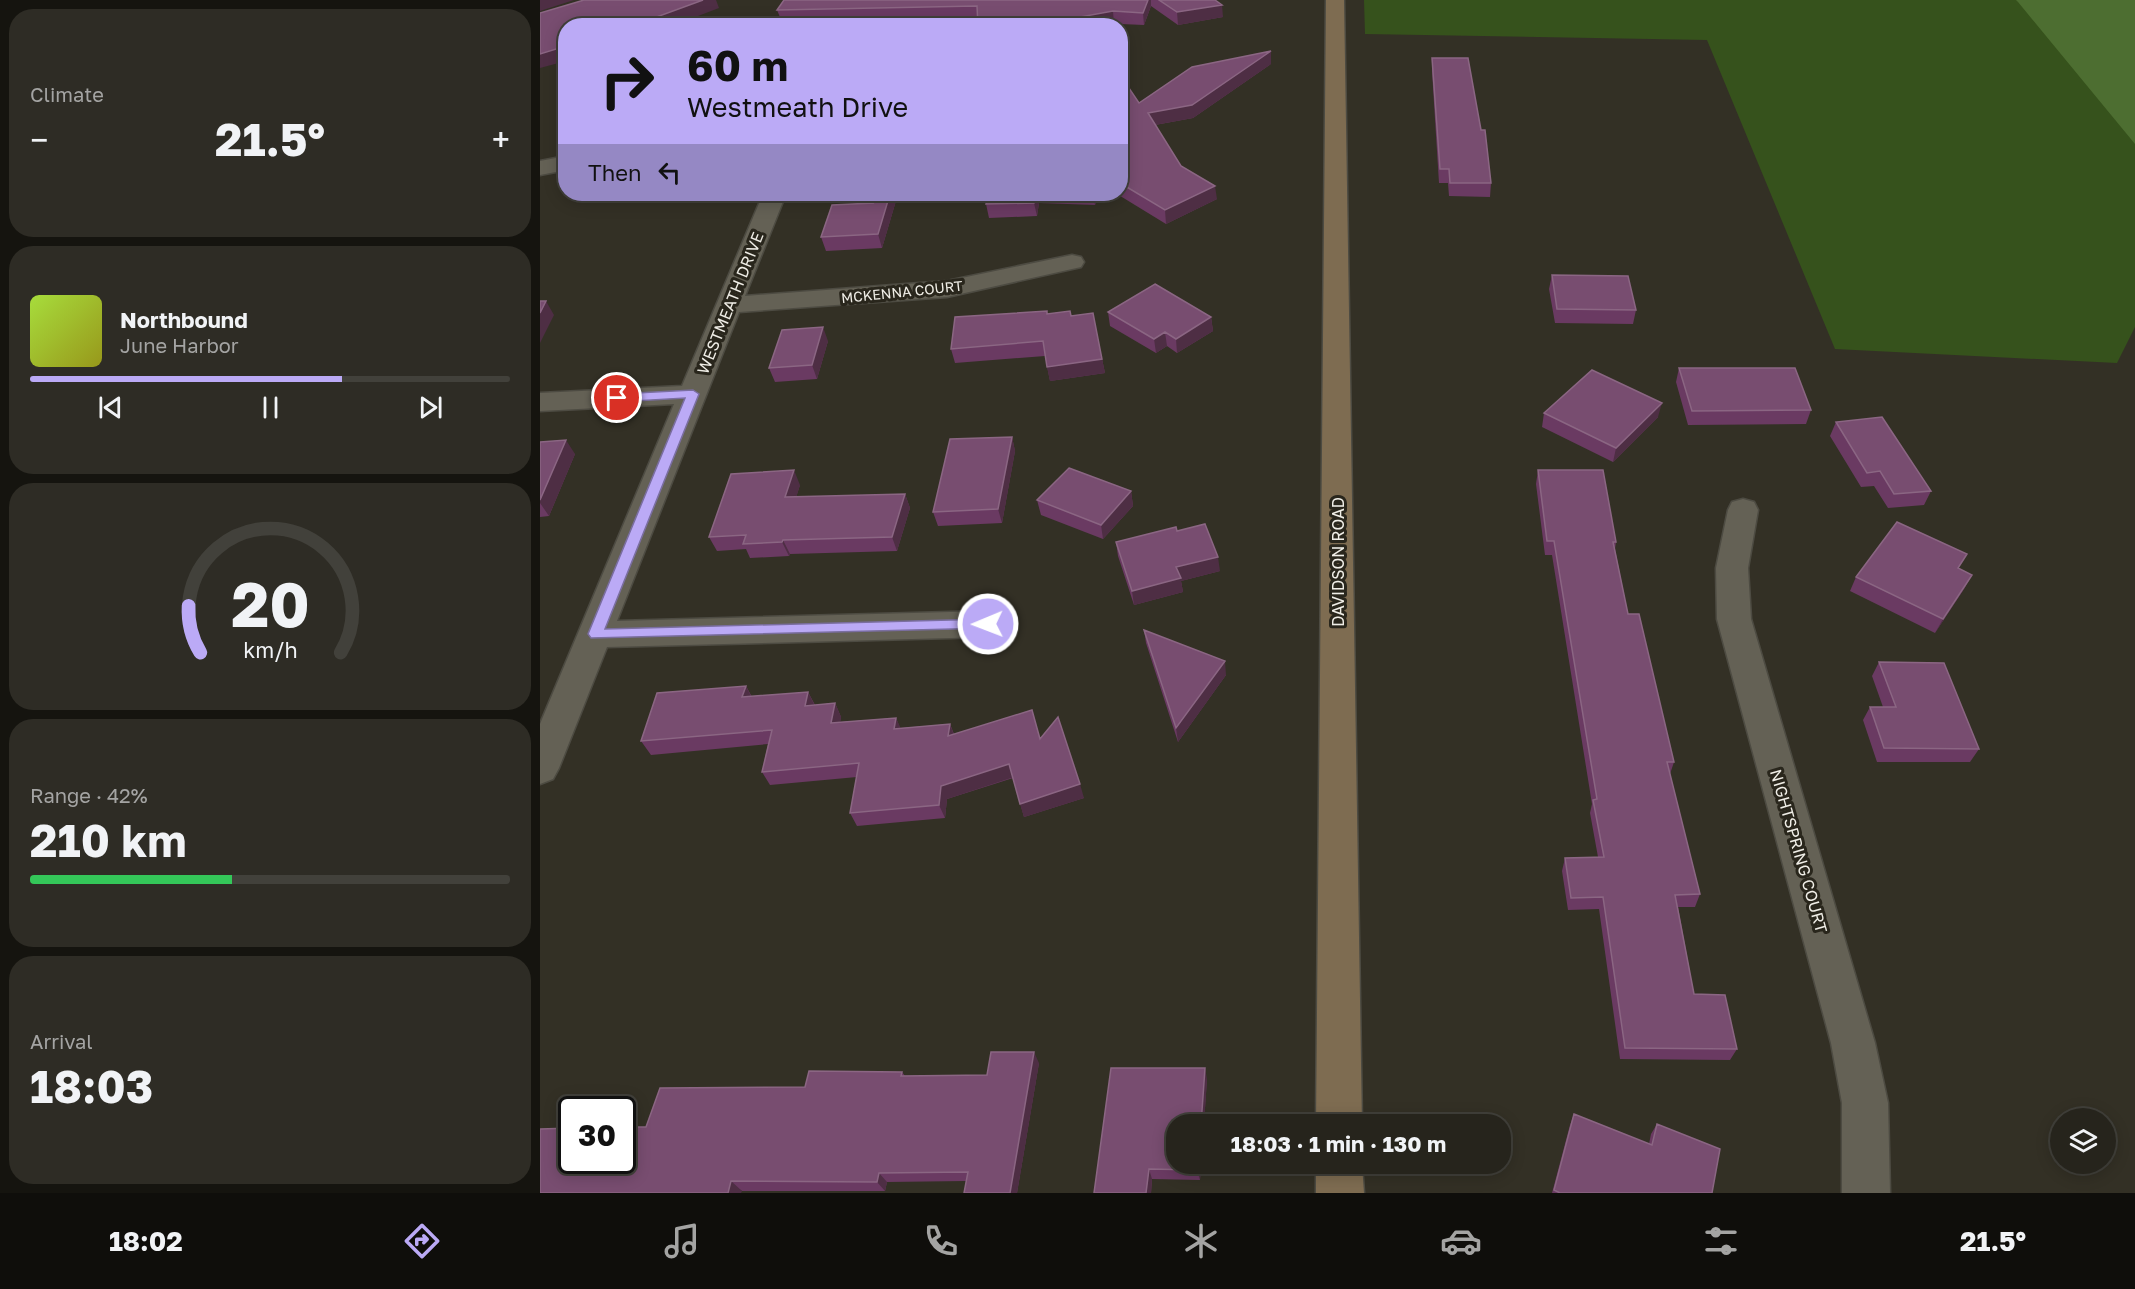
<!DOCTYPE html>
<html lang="en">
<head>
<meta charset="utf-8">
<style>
  :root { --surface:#26241c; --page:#2e2c25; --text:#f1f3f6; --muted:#a4a4a3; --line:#42413b; --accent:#bbaaf6 }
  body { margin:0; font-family:"Golos Text",sans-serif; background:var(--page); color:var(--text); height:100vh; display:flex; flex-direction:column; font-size:22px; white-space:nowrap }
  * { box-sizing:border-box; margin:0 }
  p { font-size:20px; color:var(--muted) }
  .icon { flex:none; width:33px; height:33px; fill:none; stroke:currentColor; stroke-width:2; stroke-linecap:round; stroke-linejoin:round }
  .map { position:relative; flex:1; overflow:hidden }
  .sheet { display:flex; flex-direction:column; gap:9px; padding:9px; background:#15140f; width:540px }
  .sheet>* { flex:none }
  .banner { position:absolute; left:18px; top:18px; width:570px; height:183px; border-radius:24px; box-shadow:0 3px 15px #0003,0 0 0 2px var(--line); background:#bbaaf6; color:#111; overflow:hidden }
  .tools { position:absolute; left:1510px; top:1108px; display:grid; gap:12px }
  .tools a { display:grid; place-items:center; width:66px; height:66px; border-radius:50%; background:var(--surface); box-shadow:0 3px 15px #0003,0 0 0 2px var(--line); font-size:30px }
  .speed { position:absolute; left:18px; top:1096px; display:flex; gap:12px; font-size:30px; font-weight:700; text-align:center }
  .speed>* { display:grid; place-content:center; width:78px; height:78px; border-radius:50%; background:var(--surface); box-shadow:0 3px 15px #0003,0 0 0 2px var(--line); line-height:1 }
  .speed .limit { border:3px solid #111; border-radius:9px; background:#fff; color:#111 }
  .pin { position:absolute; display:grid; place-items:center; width:51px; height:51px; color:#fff; margin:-26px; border:3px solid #fff; border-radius:50%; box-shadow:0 2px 6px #0007 }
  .me { position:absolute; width:66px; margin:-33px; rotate:269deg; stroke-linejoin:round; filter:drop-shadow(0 0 4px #0008) }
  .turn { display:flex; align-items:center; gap:21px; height:126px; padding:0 30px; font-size:27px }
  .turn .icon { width:78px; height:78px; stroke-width:2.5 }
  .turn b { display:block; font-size:42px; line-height:51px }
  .then { display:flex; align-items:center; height:57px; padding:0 30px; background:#0003; gap:12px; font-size:22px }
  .big { font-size:45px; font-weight:700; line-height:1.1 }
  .sheet .widget { flex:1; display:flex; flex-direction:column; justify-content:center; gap:9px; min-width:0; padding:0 21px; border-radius:24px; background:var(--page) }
  .sheet .dial { align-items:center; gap:0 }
  .dial svg { height:156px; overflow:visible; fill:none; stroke:var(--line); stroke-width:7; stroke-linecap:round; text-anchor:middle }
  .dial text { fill:var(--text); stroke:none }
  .song { display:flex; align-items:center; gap:18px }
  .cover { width:72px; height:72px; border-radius:9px; background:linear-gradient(135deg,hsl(80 70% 55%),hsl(60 70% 35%)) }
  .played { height:6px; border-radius:3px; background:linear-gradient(90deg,var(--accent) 65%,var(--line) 65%) }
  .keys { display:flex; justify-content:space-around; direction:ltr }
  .heat { display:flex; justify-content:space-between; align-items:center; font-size:33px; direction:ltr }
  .charge { height:9px; border-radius:4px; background:linear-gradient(90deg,#34c759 42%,var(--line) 0) }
  .trip { position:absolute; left:626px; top:1114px; width:345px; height:60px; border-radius:24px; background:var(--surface); box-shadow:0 3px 15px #0003,0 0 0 2px var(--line); font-weight:700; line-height:60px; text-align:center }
  .dock { display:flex; height:96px; justify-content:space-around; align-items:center; background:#0f0e0b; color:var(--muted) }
  .dock .icon { width:42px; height:42px }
  .dock .active { color:var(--accent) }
  .dock b { font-size:27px; color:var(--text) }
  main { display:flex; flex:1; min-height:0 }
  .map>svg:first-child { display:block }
</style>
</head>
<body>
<main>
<section class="sheet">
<div class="widget"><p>Climate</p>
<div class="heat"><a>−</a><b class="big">21.5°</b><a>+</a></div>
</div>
<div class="widget">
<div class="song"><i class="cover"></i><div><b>Northbound</b><p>June Harbor</p></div></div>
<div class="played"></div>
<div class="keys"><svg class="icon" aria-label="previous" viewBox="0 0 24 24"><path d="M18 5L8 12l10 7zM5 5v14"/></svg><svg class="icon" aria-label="pause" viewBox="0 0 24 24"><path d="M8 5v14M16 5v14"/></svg><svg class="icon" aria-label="next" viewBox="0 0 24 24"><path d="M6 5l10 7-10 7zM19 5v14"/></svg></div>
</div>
<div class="widget dial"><svg viewBox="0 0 100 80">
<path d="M14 69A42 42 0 1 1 86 69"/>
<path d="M14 69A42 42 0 0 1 8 45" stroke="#bbaaf6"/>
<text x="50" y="56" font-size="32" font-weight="700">20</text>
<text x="50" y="72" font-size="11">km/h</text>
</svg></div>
<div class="widget"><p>Range · 42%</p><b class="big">210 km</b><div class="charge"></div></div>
<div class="widget"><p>Arrival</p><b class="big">18:03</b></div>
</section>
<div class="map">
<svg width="1595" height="1193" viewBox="0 0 1595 1193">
  <rect width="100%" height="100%" fill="#333025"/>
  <path fill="#36521c" d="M824,0h771v327l-18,36 -282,-14 -128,-309 -342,-6z"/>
  <path fill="#4d6e31" d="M1476,0h119v144l-117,-142z"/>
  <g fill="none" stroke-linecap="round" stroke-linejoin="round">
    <g stroke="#4d4b42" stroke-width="3">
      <path id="street" d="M26,156v14l-26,5v-14z
        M223,194h23l-41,102 202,-15 125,-26 9,2 3,5 -3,5 -134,30 -208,15 -122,309 371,-10 12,4 5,9 -5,9 -12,4 -381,10 -48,121 -6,11 -13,5v-60l134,-320 -134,7v-18l142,-7z
        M1203,499l11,3 4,8 -10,58 3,51 124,424 13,60 2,90h-48v-90l-11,-60 -114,-424 -1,-51 12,-58 4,-8z"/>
    </g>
    <g stroke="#4d4b42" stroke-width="3">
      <path id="secondary" d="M786,0h18l18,1125h-46z
        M776,1164h46l2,29h-48z"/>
    </g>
    <use href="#street" fill="#646155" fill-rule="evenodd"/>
    <use href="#secondary" fill="#7e6c51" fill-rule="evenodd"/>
  </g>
  <path fill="#6a3a62" d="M244,0h431l8,17 -45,8 -27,-19 -7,19 -166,-7 -196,4 -5,-12z
    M892,58l49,72 10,53 -1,14 -41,-1 -1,-13h-9l-7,-112z
    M731,64l-78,54 -38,7 26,41 36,33 -51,25 -49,-30h3v-104l19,13z
    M320,194h38l-16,54 -56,3 -5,-14 46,-33z
    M449,194h110l-4,11 -56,-2 -2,13 -48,2 -3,-14z
    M1012,275l84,35 -3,14 -78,-1 -6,-34z
    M568,312l103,5 2,14 -36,22 -10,-7 -11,7 -46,-27z
    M507,314l24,2 31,43 3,14 -55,8 -5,-25 -90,7 -4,-14z
    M288,341l-11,38 -42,3 -6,-14z
    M1139,368l132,42 -5,14 -118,1 -12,-43z
    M1004,413l114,4 -45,45 -71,-35z
    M1296,422l95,69 -7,14 -36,3 -14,-22 -13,1 -31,-51z
    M472,437l3,14 -13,72 -64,3 -5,-14z
    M0,442l35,12 -26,62 -9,1z
    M998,470l78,72 -1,7 13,65 46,148 -4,12 30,120 -5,13h-17l16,87 43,55 -7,11 -110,-1 -21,-150 -31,1 -6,-39 3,-13 33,-1 -8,-44 2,-9 -40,-249h-7l-9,-71z
    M260,485l-4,12 109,-3 5,14 -13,43 -107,3 -1,2 -39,2 -4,-9 -29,2 -8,-14z
    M591,491l2,15 -30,33 -62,-24 -4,-15z
    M637,531l43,40 -39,10 2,11 -49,13 -16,-49 -2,-14z
    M1419,569l13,6 -8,14 -29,44 -85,-42 6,-14z
    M604,630l82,45 -48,67 -32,-99z
    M1339,662l100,87 -9,13h-93l-14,-42 7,-13h13l-11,-31z
    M206,686l6,11 56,-5 7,13 20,-2 6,14 -1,5 56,-4 4,10 50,-4 4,10 87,5 43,59 -60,19 -11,-39 -66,21 -2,19 -88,8 -7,-13 7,-36 -87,8 -8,-13 6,-28 -117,11 -10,-14z
    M499,1063l-22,130h-53l2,-12 -79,1 -2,9h-143l-96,-64 159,-40 97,-15 3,4 82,-1z
    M667,1079l-7,101 -48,-1 -1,14h-57z
    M1034,1114l75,30 2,-10 6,-10 55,69h-160l18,-68z"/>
  <path fill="#4e2e44" d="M0,0h34l-34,11z
    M163,0h13l3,8 -47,18h-40z
    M608,0h3v6l-7,19 -1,-12z
    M682,5l1,12 -45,8 -1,-13z
    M573,11l1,13 -10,2 -74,-1z
    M26,46v15l-26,7v-14z
    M731,51v13l-78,54 -44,8 -1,-13z
    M675,186l2,13 -51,25 -1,-14z
    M350,194h8l-16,54 -4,-14z
    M496,194h1l2,9 -2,13 -3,-13z
    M553,194h6l-4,11z
    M6,301l8,14 -14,28v-30z
    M671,317l2,14 -36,22 -1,-14z
    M283,327l5,14 -11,38 -5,-14z
    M625,332l2,14 -11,7 -2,-14z
    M562,359l3,14 -55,8 -3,-14z
    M1122,403l-4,14 -45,45 3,-14z
    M472,437l3,14 -13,72 -4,-14z
    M26,440l9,14 -26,62 -9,-13v-3z
    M254,470l6,15 -8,26 -7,-14z
    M591,491l2,15 -30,33 -2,-14z
    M365,494l5,14 -13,43 -5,-14z
    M243,540l7,14 -1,2 -7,-14z
    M678,557l2,14 -39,10 2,11 -49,13 -2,-14 44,-24z
    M1432,575l-8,14 -29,44 8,-14z
    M685,661l1,14 -48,67 -2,-14z
    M206,686l7,14 -11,-3z
    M268,692l7,14h-10z
    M295,703l6,14 -3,19 -7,-13z
    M356,718l6,13 -8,-2z
    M410,724l5,14 -7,-2z
    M469,764l5,13 -67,22 -2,19 -6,-13 2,-19z
    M540,784l4,14 -60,19 -4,-13z
    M494,1052l5,11 -22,130h-7z
    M665,1068l2,11 -3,46h-3z
    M658,1164h3l-1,16 -3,-10z
    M609,1169l3,10 -1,14h-5z
    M339,1173l8,9 -2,9 -8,-9z
    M191,1181l11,10 -1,2h-13z"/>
  <path fill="#784d70" stroke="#8b6683" stroke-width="1.5" d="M44,0h119l-71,26h-66v20l-26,8v-41z
    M244,0h364l-5,13 -30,-2 -82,15h-53l-1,-20 -200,4z
    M619,0h56l7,5 -45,7z
    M731,51l-79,54 -44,8 33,53 34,20 -50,24 -45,-27v-93l9,-2 10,15 53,-36z
    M892,58h36l13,72h4l6,53h-41l-1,-14h-9z
    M326,194h24l-12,40 -57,3 11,-32 41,-2z
    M449,194h47l-2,9 -48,1z
    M1012,275l76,1 8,34 -79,-1z
    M615,284l56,33 -35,22 -11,-7 -11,7 -46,-27z
    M0,301h6l-6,12z
    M507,311v3l23,-3 1,5 22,-3 9,46 -55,8 -4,-26 -92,8 4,-32z
    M283,327l-11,38 -43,3 13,-38z
    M1139,368h116l16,42 -119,1z
    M1052,370l70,33 -46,45 -72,-35z
    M1342,417l49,74 -37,3 -14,-23 -13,2 -31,-51z
    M472,437l-14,72 -65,3 17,-73z
    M26,440l-26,60v-58z
    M529,468l62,23 -30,34 -64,-25z
    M254,470l-9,27 120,-3 -13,43 -109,3 -1,2 -39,2 3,-9 -37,2 22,-63z
    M998,470h65l13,72h-3l15,72h11l35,148h-7l33,132 -25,1 19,99 31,1 12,54 -112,-1 -22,-151 -32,1 -6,-40 39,-1 -11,-57 4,-1 -43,-258h-7z
    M1357,522l70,32 -9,14 14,7 -29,44 -87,-42z
    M665,524l13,33 -42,10 5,11 -49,13 -16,-49 60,-15 1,4z
    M604,630l81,31 -49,67z
    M1339,662l65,1 35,86 -95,-1 -14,-41h26z
    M206,686l-4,11 66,-5 -3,14 30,-3 -4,20 65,-5 -2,11 56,-5 -2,12 84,-26 8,29 18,-22 22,67 -60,20 -11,-40 -68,22 -2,19 -89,8 9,-50 -97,9 10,-42 -131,11 16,-48z
    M451,1052h43l-24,141h-46l4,-21 -89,1 -2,9 -146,-1 -3,12h-188v-64l32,-1v33h50v-34h24l14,-39 145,-1 4,-16 93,1 -1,4 86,-1z
    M571,1068h94l-4,57h-25v39h22l-1,6 -48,-1 -3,24h-52z
    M1034,1114l78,31 5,-21 63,25 -8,44h-152l-6,-3z"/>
  <path fill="#bbaaf6" stroke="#7a6ea0" stroke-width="1.5" d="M153,390l6,4 -94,235 383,-10 5,2 2,3 -2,4 -402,10 -3,-4 97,-236 -68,4 -6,-4 6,-4z"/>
  <g text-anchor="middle" stroke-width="6" stroke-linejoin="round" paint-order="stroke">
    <g font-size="14" fill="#f0eee7" stroke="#29261c">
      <text transform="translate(362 292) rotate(-6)" y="5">MCKENNA COURT</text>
    </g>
    <g font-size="16" fill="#f0eee7" stroke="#29261c">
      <text transform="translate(190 303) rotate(-68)" y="6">WESTMEATH DRIVE</text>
      <text transform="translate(798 562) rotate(-90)" y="6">DAVIDSON ROAD</text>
      <text transform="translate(1259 851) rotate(74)" y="6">NIGHTSPRING COURT</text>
    </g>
  </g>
</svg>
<div class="tools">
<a><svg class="icon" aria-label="layers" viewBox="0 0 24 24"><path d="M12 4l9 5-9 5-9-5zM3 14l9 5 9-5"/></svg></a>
</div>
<div class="speed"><div class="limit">30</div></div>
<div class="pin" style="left:77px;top:398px;background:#d93025"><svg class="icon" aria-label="arrive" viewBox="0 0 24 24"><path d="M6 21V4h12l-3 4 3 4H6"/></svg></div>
<svg class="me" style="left:448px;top:624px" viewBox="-20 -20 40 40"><circle r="17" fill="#bbaaf6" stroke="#fff" stroke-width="3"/><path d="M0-11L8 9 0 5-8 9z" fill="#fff"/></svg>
<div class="trip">18:03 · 1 min · 130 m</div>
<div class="banner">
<div class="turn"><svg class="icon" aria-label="right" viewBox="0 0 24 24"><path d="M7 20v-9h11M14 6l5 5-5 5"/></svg><div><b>60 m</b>Westmeath Drive</div></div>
<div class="then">Then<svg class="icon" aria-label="left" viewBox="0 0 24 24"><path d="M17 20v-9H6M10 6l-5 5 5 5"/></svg></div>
</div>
</div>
</main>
<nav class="dock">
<b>18:02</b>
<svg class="icon active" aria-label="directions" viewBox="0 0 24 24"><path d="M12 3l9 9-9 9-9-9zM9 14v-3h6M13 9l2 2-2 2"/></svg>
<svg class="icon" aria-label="music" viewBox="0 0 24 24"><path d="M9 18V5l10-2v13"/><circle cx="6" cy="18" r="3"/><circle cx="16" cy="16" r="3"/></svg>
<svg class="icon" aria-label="phone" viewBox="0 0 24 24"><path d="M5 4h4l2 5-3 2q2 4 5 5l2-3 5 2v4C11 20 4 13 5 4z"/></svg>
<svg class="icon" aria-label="climate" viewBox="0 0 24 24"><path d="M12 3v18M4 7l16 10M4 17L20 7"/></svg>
<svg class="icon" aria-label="car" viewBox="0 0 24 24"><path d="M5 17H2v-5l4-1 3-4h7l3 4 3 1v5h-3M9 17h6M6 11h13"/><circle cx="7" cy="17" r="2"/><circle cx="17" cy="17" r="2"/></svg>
<svg class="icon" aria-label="filters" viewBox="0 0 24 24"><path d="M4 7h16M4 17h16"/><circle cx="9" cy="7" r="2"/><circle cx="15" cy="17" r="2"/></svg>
<b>21.5°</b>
</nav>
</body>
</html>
